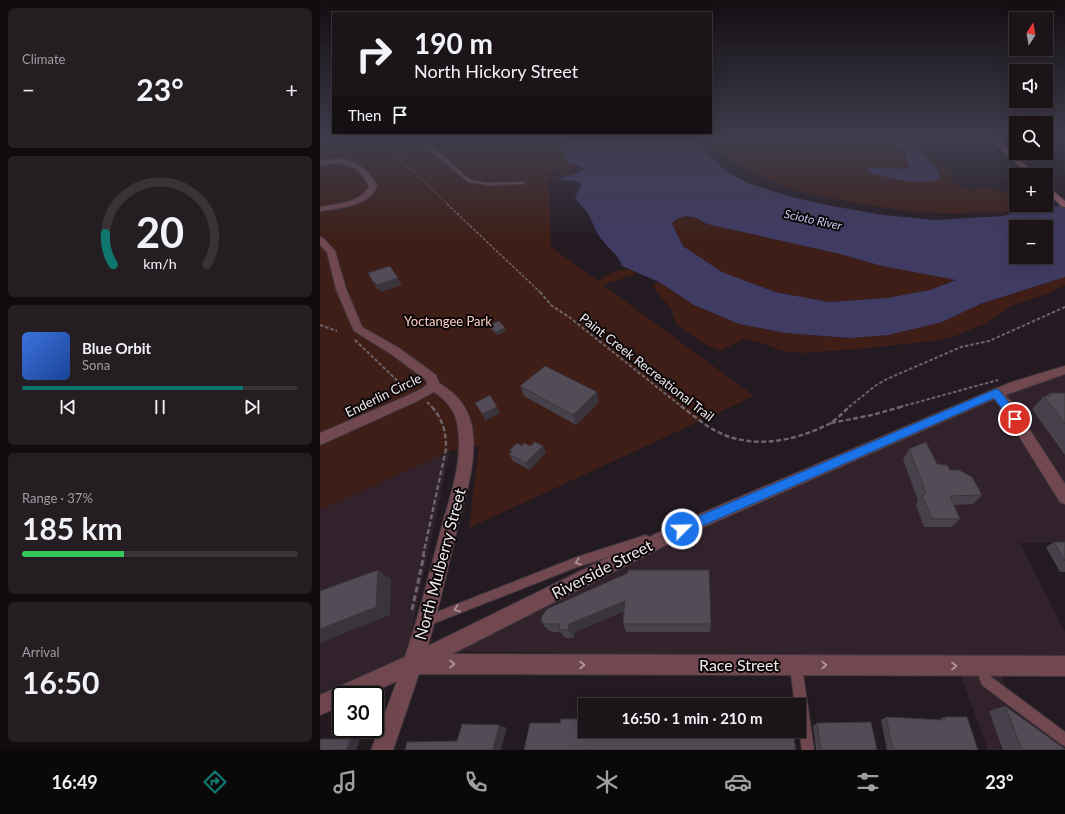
<!DOCTYPE html>
<html lang="en">
<head>
<meta charset="utf-8">
<style>
  :root { --surface:#1b1419; --page:#241d22; --text:#f1f3f6; --muted:#a09ea2; --line:#393338; --accent:#0f766e }
  body { margin:0; font-family:Lato,sans-serif; background:var(--page); color:var(--text); height:100vh; display:flex; flex-direction:column; font-size:15px; white-space:nowrap }
  * { box-sizing:border-box; margin:0 }
  p { font-size:13px; color:var(--muted) }
  .icon { flex:none; width:22px; height:22px; fill:none; stroke:currentColor; stroke-width:2; stroke-linecap:round; stroke-linejoin:round }
  .map { position:relative; flex:1; overflow:hidden }
  .side { display:flex; flex-direction:column; gap:8px; padding:8px; background:#0f0b0e; width:320px }
  .side>* { flex:none }
  .guide { position:absolute; left:12px; top:12px; width:380px; height:122px; border-radius:0px; box-shadow:0 4px 16px #0002,0 0 0 1px var(--line); background:#1b1419; color:var(--text); overflow:hidden }
  .needle { width:26px; rotate:11deg }
  .tools { position:absolute; left:689px; top:12px; display:grid; gap:8px }
  .tools a { display:grid; place-items:center; width:44px; height:44px; border-radius:0px; background:var(--surface); box-shadow:0 4px 16px #0002,0 0 0 1px var(--line); font-size:20px }
  .speed { position:absolute; left:12px; top:686px; display:flex; gap:8px; font-size:20px; font-weight:700; text-align:center }
  .speed>* { display:grid; place-content:center; width:52px; height:52px; border-radius:50%; background:var(--surface); box-shadow:0 4px 16px #0002,0 0 0 1px var(--line); line-height:1 }
  .speed .limit { border:2px solid #111; border-radius:6px; background:#fff; color:#111 }
  .pin { position:absolute; display:grid; place-items:center; width:34px; height:34px; color:#fff; margin:-17px; border:2px solid #fff; border-radius:50%; box-shadow:0 1px 4px #0007 }
  .me { position:absolute; width:44px; margin:-22px; rotate:67deg; stroke-linejoin:round; filter:drop-shadow(0 0 3px #0008) }
  .turn { display:flex; align-items:center; gap:14px; height:84px; padding:0 16px; font-size:18px }
  .turn .icon { width:52px; height:52px; stroke-width:2.5 }
  .turn b { display:block; font-size:28px; line-height:34px }
  .then { display:flex; align-items:center; height:38px; padding:0 16px; background:#0003; gap:8px; font-size:15px }
  .big { font-size:30px; font-weight:700; line-height:1.1 }
  .side .tile { flex:1; display:flex; flex-direction:column; justify-content:center; gap:6px; min-width:0; padding:0 14px; border-radius:6px; background:var(--page) }
  .side .dial { align-items:center; gap:0 }
  .dial svg { height:104px; overflow:visible; fill:none; stroke:var(--line); stroke-width:7; stroke-linecap:round; text-anchor:middle }
  .dial text { fill:var(--text); stroke:none }
  .song { display:flex; align-items:center; gap:12px }
  .cover { width:48px; height:48px; border-radius:6px; background:linear-gradient(135deg,hsl(220 70% 55%),hsl(220 70% 35%)) }
  .played { height:4px; border-radius:2px; background:linear-gradient(90deg,var(--accent) 80%,var(--line) 80%) }
  .keys { display:flex; justify-content:space-around; direction:ltr }
  .heat { display:flex; justify-content:space-between; align-items:center; font-size:22px; direction:ltr }
  .charge { height:6px; border-radius:3px; background:linear-gradient(90deg,#34c759 37%,var(--line) 0) }
  .trip { position:absolute; left:258px; top:698px; width:228px; height:40px; border-radius:0px; background:var(--surface); box-shadow:0 4px 16px #0002,0 0 0 1px var(--line); font-weight:700; line-height:40px; text-align:center }
  .tab-bar { display:flex; height:64px; justify-content:space-around; align-items:center; background:#0b080a; color:var(--muted) }
  .tab-bar .icon { width:28px; height:28px }
  .tab-bar .selected { color:var(--accent) }
  .tab-bar b { font-size:18px; color:var(--text) }
  main { display:flex; flex:1; min-height:0 }
  .map>svg:first-child { display:block }
</style>
</head>
<body>
<main>
<section class="side">
<div class="tile"><p>Climate</p>
<div class="heat"><a>−</a><b class="big">23°</b><a>+</a></div>
</div>
<div class="tile dial"><svg viewBox="0 0 100 80">
<path d="M14 69A42 42 0 1 1 86 69"/>
<path d="M14 69A42 42 0 0 1 8 45" stroke="#0f766e"/>
<text x="50" y="56" font-size="32" font-weight="700">20</text>
<text x="50" y="72" font-size="11">km/h</text>
</svg></div>
<div class="tile">
<div class="song"><i class="cover"></i><div><b>Blue Orbit</b><p>Sona</p></div></div>
<div class="played"></div>
<div class="keys"><svg class="icon" aria-label="previous" viewBox="0 0 24 24"><path d="M18 5L8 12l10 7zM5 5v14"/></svg><svg class="icon" aria-label="pause" viewBox="0 0 24 24"><path d="M8 5v14M16 5v14"/></svg><svg class="icon" aria-label="next" viewBox="0 0 24 24"><path d="M6 5l10 7-10 7zM19 5v14"/></svg></div>
</div>
<div class="tile"><p>Range · 37%</p><b class="big">185 km</b><div class="charge"></div></div>
<div class="tile"><p>Arrival</p><b class="big">16:50</b></div>
</section>
<div class="map">
<svg width="745" height="750" viewBox="0 0 745 750">
  <rect width="100%" height="100%" fill="#241a21"/>
  <path fill="#32222c" d="M745,366v176l-45,1 45,89v26l-71,1 14,33 57,42v16h-77l-34,-92 -528,-7 251,-126 323,-139z
    M130,451l-45,210 -85,39v-190z"/>
  <path fill="#3e1e16" d="M0,137h246l-5,10 7,15 8,4 -6,4 -21,2v5l16,-4h13l-29,7 2,67 47,34c13,-9 26,-16 41,-8l-36,12 151,111 -285,132 10,-82 -29,5 -130,59z
    M376,137h189l18,12 2,3 -1,4 4,4 2,9 -32,-1 -10,1c20,13 49,15 72,8l-5,-11 -28,-27 1,-2h10l-1,3 2,5 30,27 5,10 5,5 12,3 8,-2 12,1 22,5 3,2v9h14l1,4 -15,3h-34l-26,2 -39,-2 -46,-6 -55,-11 -21,-5 -48,-20z
    M365,216l11,2 11,6 133,30 42,12 75,13 -27,11 -43,8 -58,4 -54,-10 -53,-20 -39,-26 -11,-22 3,-4z
    M745,277v8l-15,8 -39,13 -26,18 -33,13 -20,4 -73,8 -57,4 -20,-2 -17,-7 -21,-5 -24,12 -14,-6 -29,-20 -6,-16 -17,-21 -1,-3 6,-3 35,23 45,19 47,9 63,5 40,-3 53,-13 38,-18z"/>
  <path fill="#3f3b63" fill-rule="evenodd" d="M246,137h127l14,17 20,18 23,12 42,13 40,9 51,9 52,5 69,-4 19,-6 42,-5v72l-85,27 -38,18 -53,13 -40,3 -63,-5 -47,-9 -45,-19 -35,-23 -37,-16c-4,-13 -17,-19 -24,-32 -5,-7 -6,-16 -11,-22 -4,-6 -9,-8 -12,-15l6,-11 -2,-4 -11,-2h-14l24,-7 7,-5 -17,-6 -7,-15zM365,216l11,2 11,6 133,30 42,12 74,14 -26,10 -43,8 -58,4 -54,-10 -53,-20 -39,-26 -11,-22 3,-4zM696,227h30v30h-30z
    M565,137h23l1,5 26,24 5,11c-11,11 -58,0 -71,-5l-1,-3 4,-1 38,1 -7,-20z"/>
  <g fill="none" stroke-linecap="round" stroke-linejoin="round">
    <g stroke="#41373e" stroke-width="2">
      <path id="service" d="M96,137h4l50,43 18,3 35,-1 2,1 -2,1 -35,1 -20,-3z
        M606,137h4l1,1 -2,1z
        M326,535l3,2 2,3 -2,3 -3,2 -69,22 -150,59 -4,-1 -1,-4 1,-4 4,-1 150,-59z
        M476,661l4,2 2,4 12,83h-12l-3,-19v-26h-4l-5,-38 2,-4z
        M662,662l4,2 5,13 74,55v14l-4,-2 -79,-59 -6,-17 2,-4z"/>
    </g>
    <g stroke="#41373e" stroke-width="2">
      <path id="minor" d="M17,159c20,2 31,10 40,27 -9,21 -37,22 -57,25v-4c16,-3 42,-4 49,-21 -11,-23 -25,-24 -49,-21v-4z
        M0,237l3,1 12,13 11,38 16,38 37,21 37,27 3,8c17,10 29,23 33,44 6,34 -7,69 -15,102 -9,39 -18,78 -29,117l248,-122 316,-134 20,-8 53,-16v8l-60,21 7,8 53,81v20l-5,-2 -58,-93 -8,-10 -306,135 -236,120 613,2v20l-646,-2 -26,76h-22l26,-69 -30,14h-26v11l-21,9v-20l85,-38c14,-42 25,-85 36,-128 9,-33 22,-66 17,-101 -2,-16 -11,-28 -24,-36l-19,10 -95,43v-12l87,-37 16,-8 4,-4 -1,-4 -35,-26 -37,-23 -18,-42 -9,-37 -7,-7z"/>
    </g>
    <g stroke="#41373e" stroke-width="2">
      <path id="secondary" d="M668,137h7l41,38h-7z
        M726,185l19,16v6h-3l-16,-16z"/>
    </g>
    <path stroke="#6e646b" stroke-width="1" stroke-dasharray="2 1" stroke-linecap="butt" d="M56,137l73,68"/>
    <path stroke="#6e646b" stroke-width="1.5" stroke-dasharray="3 1.5" stroke-linecap="butt" d="M127,204l94,89"/>
    <path stroke="#6e646b" stroke-width="2" stroke-dasharray="3.5 2" stroke-linecap="butt" d="M220,292l12,14 17,11 113,90
      M0,325l17,6
      M35,340l52,50
      M107,402l5,5
      M529,407l26,-21 12,-7 74,-32 28,-6 76,-34
      M580,407l98,-27"/>
    <path stroke="#6e646b" stroke-width="2.5" stroke-dasharray="5 2.5" stroke-linecap="butt" d="M361,406c10,8 21,17 33,24 36,20 79,12 115,-6 8,-5 15,-12 21,-18
      M511,423l41,-8 32,-9
      M103,556l23,-107c0,-17 -3,-30 -15,-43"/>
    <path stroke="#6e646b" stroke-width="3" stroke-dasharray="6 3" stroke-linecap="butt" d="M92,610l12,-55"/>
    <use href="#service" fill="#724850" fill-rule="evenodd"/>
    <use href="#minor" fill="#724850" fill-rule="evenodd"/>
    <use href="#secondary" fill="#a1606d" fill-rule="evenodd"/>
  </g>
  <path fill="#47414b" d="M169,325l17,6 -9,4 -7,-7z
    M200,386l79,16 -23,23 -52,-29z
    M729,393h16v62l-33,-46 12,-13h2z
    M202,446h21l3,6 -16,18 -17,-9 -4,-7 2,-1 -1,-3z
    M589,449l28,15 13,6 32,25 -9,9 -19,1 6,14 -8,8h-28l-8,-22 2,-4 -15,-42z
    M734,542h11v30h-5l-14,-25z
    M389,570l2,54 -1,8h-84l-3,-8 1,-13 -49,21 -1,6h-9l-5,-6h-7l-5,-2 -7,-8z
    M685,706l60,44h-62l-14,-39z
    M566,717l52,3 6,-3 34,33h-91l-6,-30z
    M497,723l60,27h-61l-3,-24z"/>
  <path fill="#3a353d" d="M78,278l4,7 -21,7 -2,-3h-2l-4,-7z
    M185,328l1,3 -9,4 -2,-3z
    M277,392l2,10 -23,23 -3,-10z
    M177,407l3,6 -15,8 -3,-7z
    M223,446l3,6 -16,18 -4,-7z
    M58,570l13,9 -1,36 -70,28v-14z
    M305,601l3,8 -53,23 -1,6 -6,-8 1,-6z
    M179,725l8,3 -6,22h-8z
    M31,739l9,1 -4,10h-10z"/>
  <path fill="#534c57" stroke="#3a353d" d="M70,266l8,12 -21,7 -2,-3h-2l-5,-9z
    M179,321l6,7 -10,4 -6,-7z
    M225,366l52,26 -24,23 -53,-29z
    M729,393h16v31l-21,-28h7z
    M170,395l7,12 -15,7 -7,-11z
    M215,442l8,4 -17,17 -17,-9 3,-3 -2,-1 7,-7 5,3 2,-3 6,3z
    M606,442l11,22 10,1 3,5h9l13,7 10,18 -32,1 10,23h-28l-10,-23 4,-3 -17,-44z
    M734,542h11v19z
    M58,570l-2,37 -56,22v-38z
    M308,570h81l2,54h-88l2,-23 -56,23 -1,6h-9l1,-6h-14l-5,-2 1,-6 5,-7 81,-36z
    M335,704h26v1h-26z
    M685,706l60,43v1h-43z
    M566,717l59,3 -1,-3h23l11,33h-85z
    M241,719h24v12h208l3,19h-272l6,-27h30z
    M551,722l6,28h-56l-4,-27z
    M142,724l37,1 -6,25h-88l2,-8 50,-1z
    M0,739h31l-5,11h-26z"/>
  <defs><path id="oneway-chevron" d="M-2-3.5L2.5 0L-2 3.5" fill="none" stroke-width="1.6" stroke-linecap="round" stroke-linejoin="round"/></defs>
  <g stroke="#b2989f">
    <use href="#oneway-chevron" transform="translate(258 562) rotate(161)"/>
    <use href="#oneway-chevron" transform="translate(137 609) rotate(159)"/>
    <use href="#oneway-chevron" transform="translate(132 664)"/>
    <use href="#oneway-chevron" transform="translate(262 665)"/>
    <use href="#oneway-chevron" transform="translate(504 665)"/>
    <use href="#oneway-chevron" transform="translate(634 666)"/>
  </g>
  <linearGradient id="sky" x2="0" y2="1"><stop stop-color="#140e12"/><stop offset="0.57" stop-color="#3f3e4e"/><stop offset="1" stop-color="#3f3e4e" stop-opacity="0"/></linearGradient>
  <rect width="745" height="242" fill="url(#sky)"/>
  <path fill="#1a73e8" stroke="#114b97" d="M676,389l3,1 20,26 1,3 -1,3h-7l-18,-24 -308,135 -4,2 -4,-2 -2,-4 2,-4z"/>
  <g text-anchor="middle" stroke-width="4" stroke-linejoin="round" paint-order="stroke">
    <g font-size="12" font-style="italic" fill="#cccaf5" stroke="#0b0709">
      <text transform="translate(493 220) rotate(12)" y="4">Scioto River</text>
    </g>
    <g font-size="13" fill="#fdccc0" stroke="#0b0709">
      <text x="128" y="326">Yoctangee Park</text>
    </g>
    <g font-size="13" fill="#f1e9ee" stroke="#0b0709">
      <text transform="translate(327 367) rotate(38)" y="5">Paint Creek Recreational Trail</text>
      <text transform="translate(63 395) rotate(-26)" y="5">Enderlin Circle</text>
    </g>
    <g font-size="16" fill="#f1e9ee" stroke="#0b0709">
      <text transform="translate(120 564) rotate(-75)" y="6">North Mulberry Street</text>
      <text transform="translate(282 569) rotate(-27)" y="6">Riverside Street</text>
      <text x="419" y="671">Race Street</text>
    </g>
  </g>
</svg>
<div class="tools">
<a><svg class="needle" viewBox="-14 -14 28 28"><path d="M0-13l5 13h-10z" fill="#e53935"/><path d="M0 13l5-13h-10z" fill="#a09ea2"/></svg></a>
<a><svg class="icon" aria-label="sound" viewBox="0 0 24 24"><path d="M4 9h4l5-4v14l-5-4H4zM17 9q2 3 0 6"/></svg></a>
<a><svg class="icon" aria-label="search" viewBox="0 0 24 24"><circle cx="10" cy="10" r="6"/><path d="M15 15l6 6"/></svg></a>
<a>+</a>
<a>−</a>
</div>
<div class="speed"><div class="limit">30</div></div>
<div class="pin" style="left:695px;top:419px;background:#d93025"><svg class="icon" aria-label="arrive" viewBox="0 0 24 24"><path d="M6 21V4h12l-3 4 3 4H6"/></svg></div>
<svg class="me" style="left:362px;top:529px" viewBox="-20 -20 40 40"><circle r="17" fill="#1a73e8" stroke="#fff" stroke-width="3"/><path d="M0-11L8 9 0 5-8 9z" fill="#fff"/></svg>
<div class="trip">16:50 · 1 min · 210 m</div>
<div class="guide">
<div class="turn"><svg class="icon" aria-label="right" viewBox="0 0 24 24"><path d="M7 20v-9h11M14 6l5 5-5 5"/></svg><div><b>190 m</b>North Hickory Street</div></div>
<div class="then">Then<svg class="icon" aria-label="arrive" viewBox="0 0 24 24"><path d="M6 21V4h12l-3 4 3 4H6"/></svg></div>
</div>
</div>
</main>
<nav class="tab-bar">
<b>16:49</b>
<svg class="icon selected" aria-label="directions" viewBox="0 0 24 24"><path d="M12 3l9 9-9 9-9-9zM9 14v-3h6M13 9l2 2-2 2"/></svg>
<svg class="icon" aria-label="music" viewBox="0 0 24 24"><path d="M9 18V5l10-2v13"/><circle cx="6" cy="18" r="3"/><circle cx="16" cy="16" r="3"/></svg>
<svg class="icon" aria-label="phone" viewBox="0 0 24 24"><path d="M5 4h4l2 5-3 2q2 4 5 5l2-3 5 2v4C11 20 4 13 5 4z"/></svg>
<svg class="icon" aria-label="climate" viewBox="0 0 24 24"><path d="M12 3v18M4 7l16 10M4 17L20 7"/></svg>
<svg class="icon" aria-label="car" viewBox="0 0 24 24"><path d="M5 17H2v-5l4-1 3-4h7l3 4 3 1v5h-3M9 17h6M6 11h13"/><circle cx="7" cy="17" r="2"/><circle cx="17" cy="17" r="2"/></svg>
<svg class="icon" aria-label="filters" viewBox="0 0 24 24"><path d="M4 7h16M4 17h16"/><circle cx="9" cy="7" r="2"/><circle cx="15" cy="17" r="2"/></svg>
<b>23°</b>
</nav>
</body>
</html>
